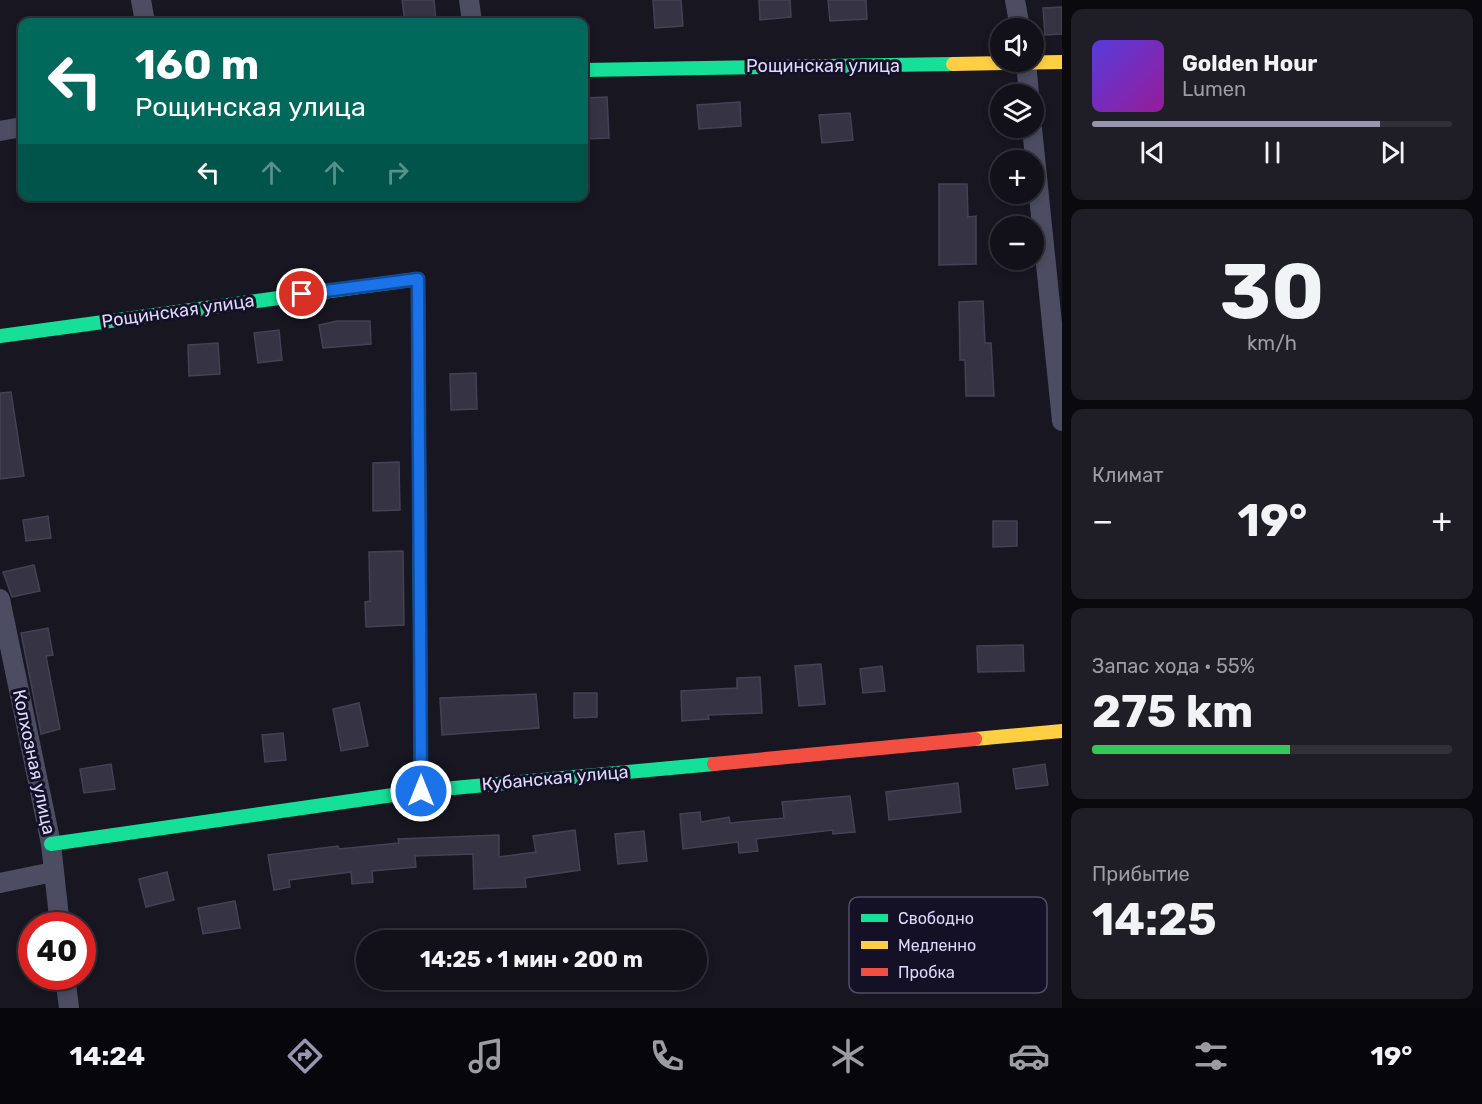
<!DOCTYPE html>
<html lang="ru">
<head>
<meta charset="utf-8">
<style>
  :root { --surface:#121019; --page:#1f1e26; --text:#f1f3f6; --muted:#9c9da2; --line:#313038; --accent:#9795af }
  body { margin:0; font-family:Rubik,sans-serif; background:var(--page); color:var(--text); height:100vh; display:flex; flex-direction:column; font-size:22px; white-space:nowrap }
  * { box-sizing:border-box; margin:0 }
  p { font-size:20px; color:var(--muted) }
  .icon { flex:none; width:33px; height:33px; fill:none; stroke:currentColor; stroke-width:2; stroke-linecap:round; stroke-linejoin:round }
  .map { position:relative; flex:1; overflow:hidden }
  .panel { display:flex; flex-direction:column; gap:9px; padding:9px; background:#0a090e; width:420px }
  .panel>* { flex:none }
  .banner { position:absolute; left:18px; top:18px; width:570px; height:183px; border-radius:12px; box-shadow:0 3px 9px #0003,0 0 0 2px var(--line); background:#00695c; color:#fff; overflow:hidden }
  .tools { position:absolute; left:990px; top:18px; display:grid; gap:12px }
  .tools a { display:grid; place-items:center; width:54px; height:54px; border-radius:50%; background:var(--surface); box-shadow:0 3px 9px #0003,0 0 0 2px var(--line); font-size:30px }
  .speed { position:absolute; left:18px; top:912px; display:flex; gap:12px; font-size:30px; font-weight:700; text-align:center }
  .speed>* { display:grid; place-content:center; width:78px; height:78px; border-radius:50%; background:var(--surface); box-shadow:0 3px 9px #0003,0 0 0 2px var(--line); line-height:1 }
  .speed .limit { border:9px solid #d22; background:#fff; color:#111 }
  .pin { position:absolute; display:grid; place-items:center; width:51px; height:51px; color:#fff; margin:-26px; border:3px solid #fff; border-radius:50%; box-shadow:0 2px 6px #0007 }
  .me { position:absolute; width:66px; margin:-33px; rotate:0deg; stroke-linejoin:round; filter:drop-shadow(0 0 4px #0008) }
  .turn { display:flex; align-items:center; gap:21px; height:126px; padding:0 18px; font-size:27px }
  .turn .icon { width:78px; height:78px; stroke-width:2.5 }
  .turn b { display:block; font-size:42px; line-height:51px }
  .lanes { display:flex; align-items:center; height:57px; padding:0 18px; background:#0003; justify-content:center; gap:30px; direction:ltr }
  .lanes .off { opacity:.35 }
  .big { font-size:45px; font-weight:700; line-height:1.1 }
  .panel .widget { flex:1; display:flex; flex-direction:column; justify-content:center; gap:9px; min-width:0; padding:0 21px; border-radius:12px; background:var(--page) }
  .panel .dial { align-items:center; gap:0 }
  .dial b { font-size:78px; line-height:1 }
  .song { display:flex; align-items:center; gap:18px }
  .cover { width:72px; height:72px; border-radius:9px; background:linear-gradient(135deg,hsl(250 70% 55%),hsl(300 70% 35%)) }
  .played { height:6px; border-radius:3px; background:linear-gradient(90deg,var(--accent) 80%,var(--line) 80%) }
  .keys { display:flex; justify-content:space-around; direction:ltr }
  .heat { display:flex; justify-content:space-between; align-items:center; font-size:33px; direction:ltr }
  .charge { height:9px; border-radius:4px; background:linear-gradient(90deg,#34c759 55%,var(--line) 0) }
  .trip { position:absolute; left:356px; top:930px; width:351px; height:60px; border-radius:30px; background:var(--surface); box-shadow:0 3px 9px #0003,0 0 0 2px var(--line); font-weight:700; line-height:60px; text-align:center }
  .dock { display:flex; height:96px; justify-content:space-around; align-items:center; background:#07060a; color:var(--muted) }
  .dock .icon { width:42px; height:42px }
  .dock .current { color:var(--accent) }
  .dock b { font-size:27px; color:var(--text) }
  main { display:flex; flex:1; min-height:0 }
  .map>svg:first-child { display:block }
</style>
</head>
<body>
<main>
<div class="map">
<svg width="1062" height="1008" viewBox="0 0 1062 1008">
  <rect width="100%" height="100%" fill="#181621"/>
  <path fill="#363443" stroke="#454154" stroke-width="1.5" d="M402,0h32l2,22h-31z
    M653,0h28l2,26 -28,2z
    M759,0h31l1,17 -31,3z
    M828,0h38l1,19 -37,2z
    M1062,7v27l-17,1 -2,-27z
    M607,97l2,41 -25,1v-41z
    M740,102l1,24 -42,3 -2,-24z
    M850,113l3,27 -31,3 -3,-28z
    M939,184h28l1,33 8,-1v48l-37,1z
    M983,301l2,42h6l3,53h-28l-1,-36h-5l-1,-58z
    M337,321h33l1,23 -48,4 -4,-23z
    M279,330l3,30 -24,3 -4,-30z
    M218,343l2,31 -31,2 -1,-31z
    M476,373l1,36 -26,1 -1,-36z
    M11,392l13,84 -24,3v-86z
    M399,462l1,48 -27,1v-48z
    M48,516l3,22 -25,3 -3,-21z
    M993,521h24v25l-24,1z
    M403,551l1,74 -38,2 -1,-25 5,-1 -1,-49z
    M34,565l6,26 -28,6 -9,-25z
    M48,628l5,27 -7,1 14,73 -19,5 -20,-101z
    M1023,645l1,26 -46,1 -1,-26z
    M821,664l4,40 -26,2 -4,-40z
    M882,666l3,25 -22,2 -3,-24z
    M760,677l2,36 -54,2 1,4 -27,2 -1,-30 56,-3v-10z
    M574,693h23v24l-23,1z
    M536,694l3,34 -97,7 -2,-37z
    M359,703l9,43 -27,5 -8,-42z
    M283,733l3,27 -21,2 -3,-27z
    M111,764l4,25 -31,4 -4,-24z
    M1045,764l3,21 -32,4 -3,-20z
    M958,783l3,29 -72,8 -3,-28z
    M850,796l5,36 -22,2v-4l-77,9 2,12 -19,2 -1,-11 -55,7 -3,-35 20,-2 1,10 28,-5 1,6 54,-5 -2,-16z
    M575,830l5,40 -55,8 1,9 -52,2 -1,-35 -58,2 1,11 -44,4 1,11 -21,2 -1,-12 -62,8 1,7 -16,3 -6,-35 70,-9 1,3 60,-6 -1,-4 101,-4v22l37,-5 -3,-16z
    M644,831l3,30 -29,3 -3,-30z
    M167,872l7,28 -28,7 -7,-28z
    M235,901l5,27 -37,6 -5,-26z"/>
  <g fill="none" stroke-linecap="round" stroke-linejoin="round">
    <path stroke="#4c4c62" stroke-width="20" d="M141,0l4,22
      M469,0l3,22
      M1015,0l5,28
      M1026,62l3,32
      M1032,128l30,293
      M0,131l22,-4
      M0,599l51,245 9,82
      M0,883l53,-11
      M65,976l4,32"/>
    <path stroke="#16e098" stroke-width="14" d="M584,70l369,-6
      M0,336l418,-57 2,344
      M51,844l370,-53 293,-27"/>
    <path stroke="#ffcf43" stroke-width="14" d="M953,64l109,-2
      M975,739l87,-8"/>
    <path stroke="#f24e42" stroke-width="14" d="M420,623l1,168
      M714,764l261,-25"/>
  </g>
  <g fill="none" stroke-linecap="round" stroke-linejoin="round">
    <g stroke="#114b97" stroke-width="15">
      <path id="route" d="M302,294l116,-15 3,512"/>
    </g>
    <use href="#route" stroke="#1a73e8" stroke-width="10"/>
  </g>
  <g text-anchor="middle" stroke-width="6" stroke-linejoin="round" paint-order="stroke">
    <g font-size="18" fill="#dcd9fc" stroke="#141126">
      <text x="823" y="72">Рощинская улица</text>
      <text transform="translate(178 311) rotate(-8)" y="6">Рощинская улица</text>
      <text transform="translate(34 762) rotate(78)" y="6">Колхозная улица</text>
      <text transform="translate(555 778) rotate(-5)" y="6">Кубанская улица</text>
    </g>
  </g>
  <rect x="849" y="897" width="198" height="96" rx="9" fill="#141126" stroke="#504d66" stroke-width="1.5"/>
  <rect x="861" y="914" width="27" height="8" fill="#16e098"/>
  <rect x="861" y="941" width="27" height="8" fill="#ffcf43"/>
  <rect x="861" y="968" width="27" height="8" fill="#f24e42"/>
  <g font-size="16" fill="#dcd9fc">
    <text x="898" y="924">Свободно</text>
    <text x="898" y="951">Медленно</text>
    <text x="898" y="978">Пробка</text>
  </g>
</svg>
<div class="tools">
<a><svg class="icon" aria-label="sound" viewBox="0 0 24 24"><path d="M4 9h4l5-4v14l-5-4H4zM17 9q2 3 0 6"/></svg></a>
<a><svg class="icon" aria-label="layers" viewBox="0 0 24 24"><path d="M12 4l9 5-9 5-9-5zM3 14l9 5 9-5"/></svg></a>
<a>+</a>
<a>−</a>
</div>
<div class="speed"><div class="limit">40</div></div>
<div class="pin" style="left:302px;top:294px;background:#d93025"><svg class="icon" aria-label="arrive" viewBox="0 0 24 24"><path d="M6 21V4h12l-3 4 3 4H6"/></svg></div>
<svg class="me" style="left:421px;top:791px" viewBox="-20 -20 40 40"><circle r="17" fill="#1a73e8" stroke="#fff" stroke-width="3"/><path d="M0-11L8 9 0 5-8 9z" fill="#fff"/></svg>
<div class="trip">14:25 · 1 мин · 200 m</div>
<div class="banner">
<div class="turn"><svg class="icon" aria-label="left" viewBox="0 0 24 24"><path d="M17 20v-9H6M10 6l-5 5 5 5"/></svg><div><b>160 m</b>Рощинская улица</div></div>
<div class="lanes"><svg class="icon" aria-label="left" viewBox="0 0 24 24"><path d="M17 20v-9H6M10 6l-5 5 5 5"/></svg><svg class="icon off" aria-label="ahead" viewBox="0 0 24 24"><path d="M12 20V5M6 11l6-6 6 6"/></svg><svg class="icon off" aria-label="ahead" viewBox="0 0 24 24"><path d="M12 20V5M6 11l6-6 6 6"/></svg><svg class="icon off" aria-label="right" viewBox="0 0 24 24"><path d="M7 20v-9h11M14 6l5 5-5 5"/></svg></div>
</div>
</div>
<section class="panel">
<div class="widget">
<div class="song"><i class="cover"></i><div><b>Golden Hour</b><p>Lumen</p></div></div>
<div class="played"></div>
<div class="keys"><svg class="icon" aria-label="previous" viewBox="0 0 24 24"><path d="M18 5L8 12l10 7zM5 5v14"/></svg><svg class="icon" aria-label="pause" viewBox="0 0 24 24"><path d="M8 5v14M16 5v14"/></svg><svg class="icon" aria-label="next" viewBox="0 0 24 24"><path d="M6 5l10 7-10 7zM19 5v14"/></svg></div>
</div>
<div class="widget dial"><b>30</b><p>km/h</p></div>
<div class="widget"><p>Климат</p>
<div class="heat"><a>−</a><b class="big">19°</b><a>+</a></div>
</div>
<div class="widget"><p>Запас хода · 55%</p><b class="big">275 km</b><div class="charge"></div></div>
<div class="widget"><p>Прибытие</p><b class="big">14:25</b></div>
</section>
</main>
<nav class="dock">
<b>14:24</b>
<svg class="icon current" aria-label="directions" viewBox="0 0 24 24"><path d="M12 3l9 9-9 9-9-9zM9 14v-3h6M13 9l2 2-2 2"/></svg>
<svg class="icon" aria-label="music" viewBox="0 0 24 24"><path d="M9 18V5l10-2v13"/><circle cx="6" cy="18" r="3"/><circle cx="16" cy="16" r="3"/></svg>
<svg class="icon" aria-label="phone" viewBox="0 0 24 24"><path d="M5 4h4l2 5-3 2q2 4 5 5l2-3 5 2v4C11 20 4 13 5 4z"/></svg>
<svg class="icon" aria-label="climate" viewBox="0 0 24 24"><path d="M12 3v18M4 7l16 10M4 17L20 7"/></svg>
<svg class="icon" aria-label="car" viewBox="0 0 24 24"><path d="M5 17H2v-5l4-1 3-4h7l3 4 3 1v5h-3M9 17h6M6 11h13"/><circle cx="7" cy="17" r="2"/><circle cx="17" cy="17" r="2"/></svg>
<svg class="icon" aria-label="filters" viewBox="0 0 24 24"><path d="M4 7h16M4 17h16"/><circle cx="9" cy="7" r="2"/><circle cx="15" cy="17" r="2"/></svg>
<b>19°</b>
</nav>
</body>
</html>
